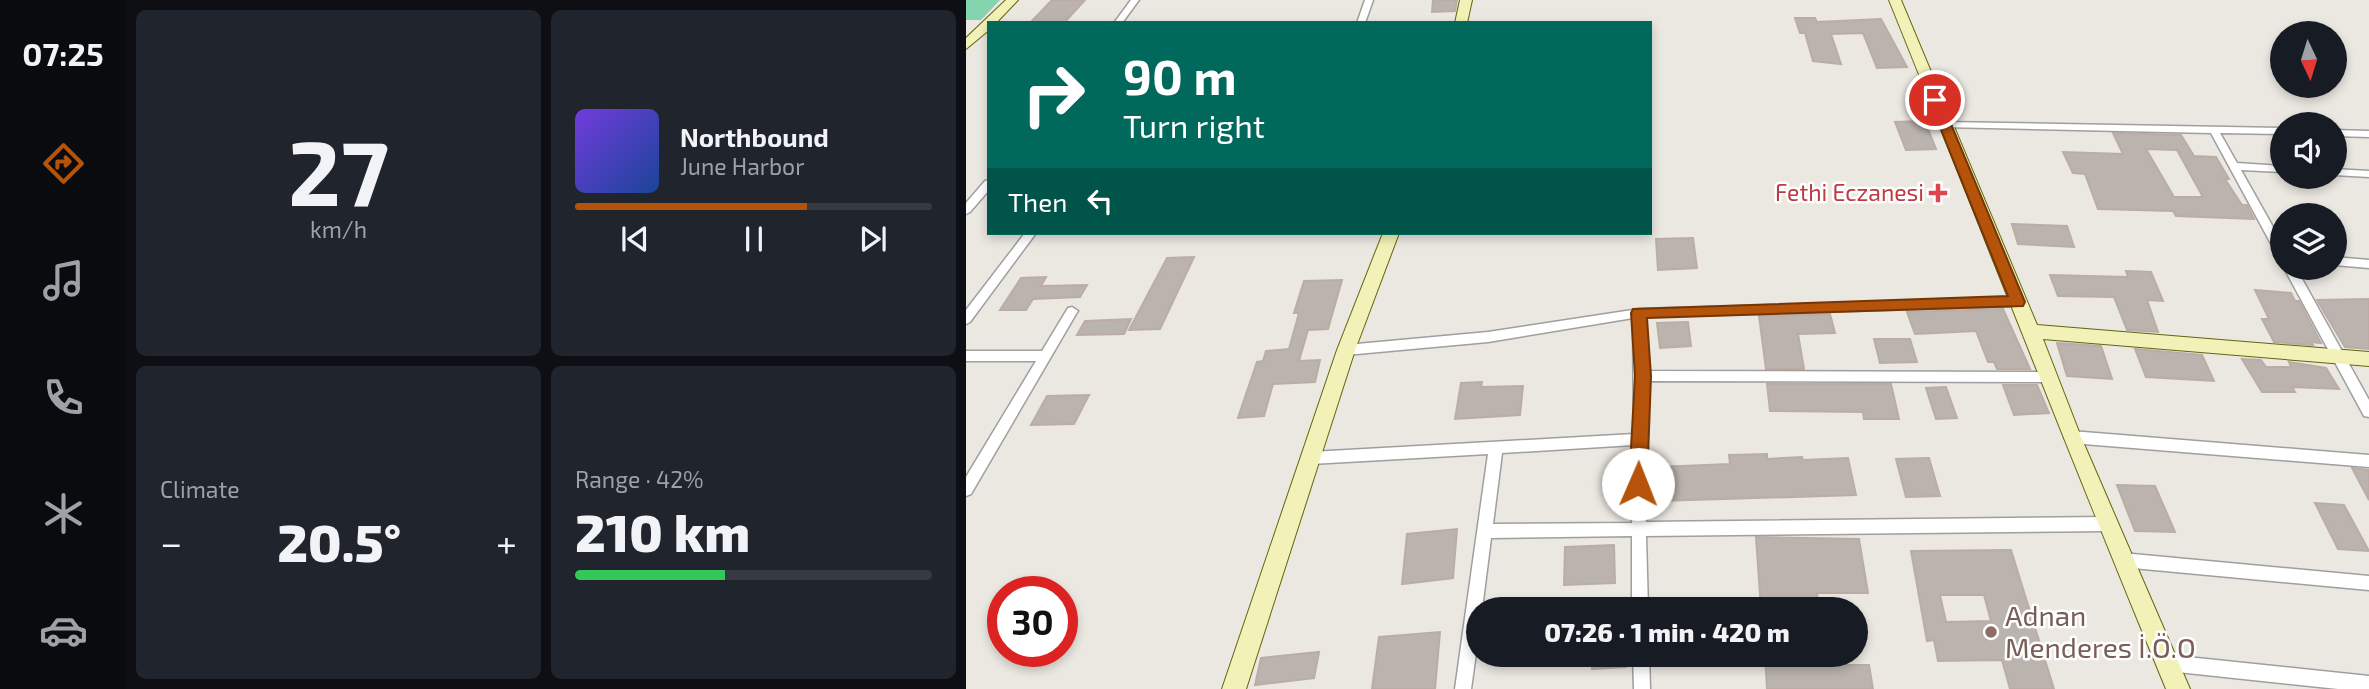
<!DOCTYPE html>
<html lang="en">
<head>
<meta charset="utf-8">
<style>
  :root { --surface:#171b24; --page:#20242c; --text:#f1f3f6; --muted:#9ea1a6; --line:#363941; --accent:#b45309 }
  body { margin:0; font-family:"Exo 2",sans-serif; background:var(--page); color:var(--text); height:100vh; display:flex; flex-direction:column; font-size:26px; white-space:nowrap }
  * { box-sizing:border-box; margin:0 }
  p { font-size:23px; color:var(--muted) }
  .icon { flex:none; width:38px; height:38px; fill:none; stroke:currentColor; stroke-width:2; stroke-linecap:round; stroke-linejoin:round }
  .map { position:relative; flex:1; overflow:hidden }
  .details { display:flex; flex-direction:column; gap:10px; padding:10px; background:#0d0f14; width:840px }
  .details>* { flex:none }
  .top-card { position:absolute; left:21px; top:21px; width:665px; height:214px; border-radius:0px; box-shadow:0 4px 10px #0003; background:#00695c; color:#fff; overflow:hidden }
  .needle { width:46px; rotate:176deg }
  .tools { position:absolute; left:1304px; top:21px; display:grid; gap:14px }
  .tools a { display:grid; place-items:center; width:77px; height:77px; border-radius:50%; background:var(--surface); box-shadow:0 4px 10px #0003; font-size:35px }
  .speed { position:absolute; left:21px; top:576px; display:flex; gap:14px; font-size:35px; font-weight:700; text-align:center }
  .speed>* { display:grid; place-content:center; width:91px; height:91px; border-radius:50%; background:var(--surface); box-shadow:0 4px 10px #0003; line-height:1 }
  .speed .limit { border:10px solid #d22; background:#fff; color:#111 }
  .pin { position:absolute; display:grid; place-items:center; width:60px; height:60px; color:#fff; margin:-30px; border:4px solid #fff; border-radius:50%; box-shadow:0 2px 7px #0007 }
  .me { position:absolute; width:77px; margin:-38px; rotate:1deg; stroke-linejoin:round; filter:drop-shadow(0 0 5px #0008) }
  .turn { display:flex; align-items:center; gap:24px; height:147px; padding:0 21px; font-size:32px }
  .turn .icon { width:91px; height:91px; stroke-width:2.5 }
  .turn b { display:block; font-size:49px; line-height:60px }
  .then { display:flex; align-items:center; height:66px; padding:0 21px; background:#0003; gap:14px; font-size:26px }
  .big { font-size:52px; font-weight:800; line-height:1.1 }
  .details .widget { flex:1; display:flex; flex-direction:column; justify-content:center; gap:10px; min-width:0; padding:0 24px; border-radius:10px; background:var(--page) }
  .details .dial { align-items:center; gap:0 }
  .dial b { font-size:91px; line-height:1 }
  .song { display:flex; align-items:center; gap:21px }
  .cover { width:84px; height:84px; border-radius:10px; background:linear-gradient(135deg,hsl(260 70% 55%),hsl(220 70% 35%)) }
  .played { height:7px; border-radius:4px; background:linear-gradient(90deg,var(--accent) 65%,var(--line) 65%) }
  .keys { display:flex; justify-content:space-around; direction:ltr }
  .heat { display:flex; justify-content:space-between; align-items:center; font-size:38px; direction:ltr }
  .charge { height:10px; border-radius:5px; background:linear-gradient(90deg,#34c759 42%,var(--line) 0) }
  .details .tiles { flex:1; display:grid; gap:10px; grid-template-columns:repeat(2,1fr) }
  .trip { position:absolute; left:500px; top:597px; width:402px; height:70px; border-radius:35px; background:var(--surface); box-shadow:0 4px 10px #0003; font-weight:800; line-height:70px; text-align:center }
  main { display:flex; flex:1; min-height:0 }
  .tab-bar { display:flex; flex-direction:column; width:126px; justify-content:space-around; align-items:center; background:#090b0e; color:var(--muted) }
  .tab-bar .icon { width:49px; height:49px }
  .tab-bar .selected { color:var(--accent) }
  .tab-bar b { font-size:32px; color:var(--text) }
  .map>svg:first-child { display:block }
</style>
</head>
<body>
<main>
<nav class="tab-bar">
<b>07:25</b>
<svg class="icon selected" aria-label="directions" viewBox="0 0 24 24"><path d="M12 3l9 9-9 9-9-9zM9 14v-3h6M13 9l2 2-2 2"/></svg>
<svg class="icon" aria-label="music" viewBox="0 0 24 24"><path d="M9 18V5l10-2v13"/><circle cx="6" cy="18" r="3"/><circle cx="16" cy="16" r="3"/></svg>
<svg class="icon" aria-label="phone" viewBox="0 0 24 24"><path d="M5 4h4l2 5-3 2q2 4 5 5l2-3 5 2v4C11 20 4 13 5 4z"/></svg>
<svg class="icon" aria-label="climate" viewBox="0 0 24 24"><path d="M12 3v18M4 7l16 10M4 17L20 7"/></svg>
<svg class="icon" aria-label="car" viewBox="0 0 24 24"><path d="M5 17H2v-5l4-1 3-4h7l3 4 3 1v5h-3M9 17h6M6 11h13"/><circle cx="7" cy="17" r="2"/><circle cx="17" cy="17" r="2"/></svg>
</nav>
<section class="details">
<div class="tiles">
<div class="widget dial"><b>27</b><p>km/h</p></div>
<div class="widget">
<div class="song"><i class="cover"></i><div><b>Northbound</b><p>June Harbor</p></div></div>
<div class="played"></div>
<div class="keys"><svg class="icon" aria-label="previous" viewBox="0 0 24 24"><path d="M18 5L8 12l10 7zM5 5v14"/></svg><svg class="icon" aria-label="pause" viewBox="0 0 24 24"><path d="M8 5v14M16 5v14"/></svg><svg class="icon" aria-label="next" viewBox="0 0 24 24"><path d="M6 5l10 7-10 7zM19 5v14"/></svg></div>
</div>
<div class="widget"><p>Climate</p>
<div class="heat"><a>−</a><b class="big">20.5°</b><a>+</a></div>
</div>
<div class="widget"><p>Range · 42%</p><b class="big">210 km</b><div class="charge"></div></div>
</div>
</section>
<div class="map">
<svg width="1403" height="689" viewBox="0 0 1403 689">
  <rect width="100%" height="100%" fill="#ebe7e1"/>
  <path fill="#85d4b0" d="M0,0h34l-19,20h-15z"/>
  <path fill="#bbb3ae" stroke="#bbada5" stroke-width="2" fill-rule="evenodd" d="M86,0h33l-21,23h-34z
    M467,0h24l-2,11 -23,1z
    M829,18h20l2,4 64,-3 26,48 -30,1 -14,-35 -32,1 10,30 -28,-3 -8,-28h-5z
    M959,121l11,28 -30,1 -11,-28z
    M1147,133l68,2 13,21 22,1 13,22h-4l17,26h5l7,14 -78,-3 -3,-5 -75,-2 -13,-35 -12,-1 -10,-21 60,2zM1180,149l31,1 26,47h-29z
    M1046,224l55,2 7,21 -56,-3z
    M727,238l4,30 -39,2 -2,-31z
    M228,257l-34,72 -31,1 38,-72z
    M1160,271l25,1 12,29 -16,-1 11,32 -31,-2 -13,-33 -56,-1 -8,-21 78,2z
    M80,277l-5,9 46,-1 -7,12 -47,2 -7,11h-26l21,-32z
    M376,280l-14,49 -20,1 -9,31 21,-1 -5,22 -42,2 -9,32 -26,2 19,-56 6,-1 3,-10 23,-2 10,-36h-5l10,-32z
    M1289,290l36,3 4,8h4l22,42 -10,-1 2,3 -39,-3 -12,-23h7z
    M1403,299v50l-24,-2 -28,-47z
    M1037,309l27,60h-33l-3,-7h-6l-12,-31 -61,3 -8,-22z
    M864,314l5,19 -37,1 6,35h-38l-7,-53z
    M165,319l-7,15 -47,1 8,-14z
    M722,322l3,24 -31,2 -3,-25z
    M908,339h36l7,23 -37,1z
    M1091,343l44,3 11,33 -45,-3z
    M1169,349l67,6 12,26 -68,-4z
    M1276,359l19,1 5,7h25l-2,-5 37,6 13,21 -47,-2 3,5h-33z
    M516,382l-1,5 42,-1 -3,29 -65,4 6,-36z
    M801,384h124l8,35h-35l-1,-7 -93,-1z
    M1037,385h34l12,28 -35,2z
    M980,387l11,31 -21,1 -10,-31z
    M123,395l-15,29 -43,1 16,-29z
    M801,454v5l35,-2 1,3 45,-2 8,37 -197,6 -1,-34 72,-3 -1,-9z
    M963,458l11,38 -34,1 -10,-38z
    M1386,468l17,2v30z
    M1151,485l38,1 20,46 -40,-1z
    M1349,503l29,2 25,46 -31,-2z
    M491,529l-4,49 -51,6 5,-50z
    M790,537l103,2 9,54h-51l2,16h-58z
    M648,545l1,38 -51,2 1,-38z
    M1045,550l43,139h-44l-8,-29 -64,1 -4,-21 -7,1 -16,-90zM974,595h44l7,26 -45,1z
    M474,632l-5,57h-63l7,-52z
    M353,652l-5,26 -59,7 6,-27z
    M626,654h34v13l-34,2z
    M799,654h59l2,11h43l4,24h-106z"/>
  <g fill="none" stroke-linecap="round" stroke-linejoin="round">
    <g stroke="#9f9f9f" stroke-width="3">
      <path id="street" d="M165,0h8l-17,23h-8z
        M399,0h8l-8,23h-8z
        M979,122l337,6v6l-62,-1 17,30 45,3v6l-41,-2 41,73v14l-6,-4 -65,-120 -269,-6 -2,-2z
        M1368,130l35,1v6l-35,-1z
        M1368,169l35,2v6l-35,-2z
        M23,180v10l-19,22 -4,2v-11l19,-22z
        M59,233h11l-66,89 -4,2v-14z
        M1368,257l35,3v8l-35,-3z
        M1318,268h12l73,132v17l-5,-1z
        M1052,298l6,4 -6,4 -373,11 2,54 400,1 4,1 2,4 -2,4 -4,1 -400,-1 -1,141 462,-5 5,2 2,5 -2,5 -5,2 -462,5 2,73h-16v-73l-141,2 -9,71h-3v23l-8,57h-16l33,-235 -177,10 -5,-2 -2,-4 2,-4 5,-2 323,-18 -1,-116 -145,24 -142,13 -4,-2 -2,-3 2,-3 4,-2 142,-13 151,-23zM668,445l-2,78 -139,1 9,-71z
        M106,307l6,4 -2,3 -105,180 -5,2v-19l70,-116h-70v-10h76l26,-43z
        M1105,431l298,24v12l-298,-24 -5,-2 -2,-4 2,-4z
        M1156,553l247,23v14l-247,-23 -5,-2 -2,-5 2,-5z
        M667,654h16l1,35h-16z
        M1202,655l201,21v13h-31l-170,-18 -6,-2 -2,-6 2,-6z"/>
    </g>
    <g stroke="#62650e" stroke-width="2">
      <path id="secondary" d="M40,0h12l-22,23h-7v7l-23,19v-11z
        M494,0h12l-5,23h-12z
        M923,0h12l136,325 332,27v14l-326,-27 38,98 109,252h-24c-95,-229 -184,-459 -277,-689z
        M417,233h16l-44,117 -109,339h-24l115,-339z"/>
    </g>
    <use href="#street" fill="#fff" fill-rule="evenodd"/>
    <use href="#secondary" fill="#f2f1b8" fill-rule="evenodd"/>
  </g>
  <path fill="#b45309" stroke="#753606" stroke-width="2" d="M969,97l6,3 84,202 -2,4 -376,12 4,58 -4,108 -2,6 -7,3 -6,-3 -3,-6 6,-108 -4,-63 2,-4 375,-13 -79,-196z"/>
  <path fill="#e0444e" stroke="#fff" stroke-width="2.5" d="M968.5 182.5h7v7h7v7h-7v7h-7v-7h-7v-7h7z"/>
  <circle fill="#8d6e63" stroke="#fff" stroke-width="2.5" cx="1025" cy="632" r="7"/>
  <g text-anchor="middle" stroke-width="5" stroke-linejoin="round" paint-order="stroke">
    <g font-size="23" fill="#be3a42" stroke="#fff" text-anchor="end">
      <text x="958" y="201">Fethi Eczanesi</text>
    </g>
    <g font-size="28" fill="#785e54" stroke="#fff" text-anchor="start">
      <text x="1039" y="626">Adnan<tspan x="1039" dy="32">Menderes İ.Ö.O</tspan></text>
    </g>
  </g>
</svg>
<div class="tools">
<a><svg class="needle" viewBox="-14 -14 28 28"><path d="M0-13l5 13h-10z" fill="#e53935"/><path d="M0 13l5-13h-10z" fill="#9ea1a6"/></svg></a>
<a><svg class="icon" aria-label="sound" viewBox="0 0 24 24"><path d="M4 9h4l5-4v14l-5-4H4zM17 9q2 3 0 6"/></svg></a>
<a><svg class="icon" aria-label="layers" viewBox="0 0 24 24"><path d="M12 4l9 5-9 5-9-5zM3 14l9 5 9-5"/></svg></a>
</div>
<div class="speed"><div class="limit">30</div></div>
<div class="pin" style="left:969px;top:100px;background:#d93025"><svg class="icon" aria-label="arrive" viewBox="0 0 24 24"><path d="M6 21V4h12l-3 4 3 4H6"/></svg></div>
<svg class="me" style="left:672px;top:484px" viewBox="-20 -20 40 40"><circle r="19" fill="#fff"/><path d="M0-13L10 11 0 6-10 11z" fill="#b45309"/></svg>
<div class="trip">07:26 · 1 min · 420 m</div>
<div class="top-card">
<div class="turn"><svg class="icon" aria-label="right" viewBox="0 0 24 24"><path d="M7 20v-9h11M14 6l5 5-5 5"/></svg><div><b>90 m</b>Turn right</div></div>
<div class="then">Then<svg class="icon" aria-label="left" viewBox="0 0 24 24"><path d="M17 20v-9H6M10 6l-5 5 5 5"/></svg></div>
</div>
</div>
</main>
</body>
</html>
